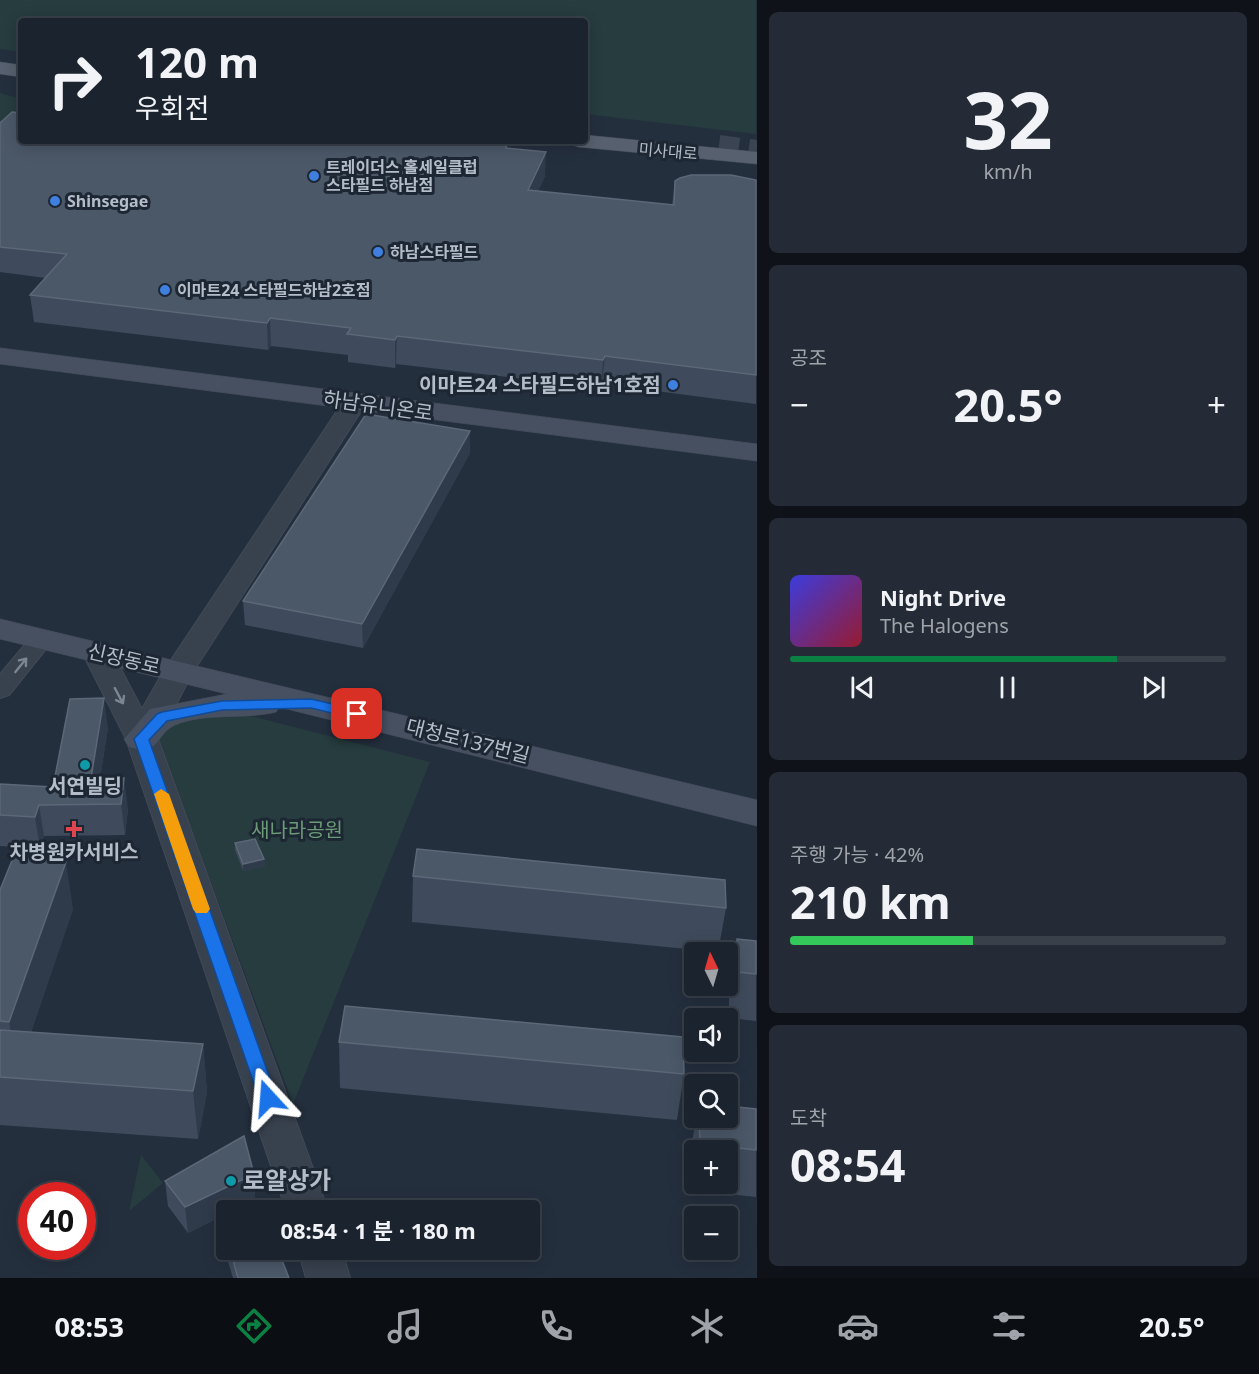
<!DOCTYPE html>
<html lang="ko">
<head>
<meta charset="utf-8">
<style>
  :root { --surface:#1b232e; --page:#242b36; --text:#f1f3f6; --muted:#a0a4aa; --line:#39404a; --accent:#0b8043 }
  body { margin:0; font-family:"Noto Sans","Noto Sans KR",sans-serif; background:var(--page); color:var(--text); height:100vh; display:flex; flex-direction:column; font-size:22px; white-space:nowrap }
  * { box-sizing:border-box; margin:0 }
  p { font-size:20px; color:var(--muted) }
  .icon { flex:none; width:33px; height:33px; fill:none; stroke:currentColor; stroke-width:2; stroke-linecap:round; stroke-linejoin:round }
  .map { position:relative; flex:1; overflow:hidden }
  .details { display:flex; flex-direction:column; gap:12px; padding:12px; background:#0f1319; width:502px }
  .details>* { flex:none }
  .guide { position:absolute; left:18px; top:18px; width:570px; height:126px; border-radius:6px; box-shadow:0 3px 15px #0003,0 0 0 2px var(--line); background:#1b232e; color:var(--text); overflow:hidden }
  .needle { width:39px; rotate:355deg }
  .buttons { position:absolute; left:684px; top:942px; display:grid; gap:12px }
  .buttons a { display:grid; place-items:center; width:54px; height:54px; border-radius:6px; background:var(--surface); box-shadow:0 3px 15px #0003,0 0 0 2px var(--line); font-size:30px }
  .speed { position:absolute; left:18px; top:1182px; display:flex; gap:12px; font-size:30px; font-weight:700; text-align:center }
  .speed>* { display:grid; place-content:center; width:78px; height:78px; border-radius:50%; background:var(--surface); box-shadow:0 3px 15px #0003,0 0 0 2px var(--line); line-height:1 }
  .speed .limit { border:9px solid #d22; background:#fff; color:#111 }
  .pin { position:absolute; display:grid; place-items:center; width:51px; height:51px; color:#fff; margin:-26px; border-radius:12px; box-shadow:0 3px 9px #0006 }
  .me { position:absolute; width:66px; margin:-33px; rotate:341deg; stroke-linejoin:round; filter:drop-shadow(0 0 4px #0008) }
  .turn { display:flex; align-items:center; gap:21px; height:126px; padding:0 18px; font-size:27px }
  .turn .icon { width:78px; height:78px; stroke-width:2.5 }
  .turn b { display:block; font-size:42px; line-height:51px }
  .big { font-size:45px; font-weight:700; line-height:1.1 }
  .details .widget { flex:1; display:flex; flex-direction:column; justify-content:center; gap:9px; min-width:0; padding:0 21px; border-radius:9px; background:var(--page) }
  .details .dial { align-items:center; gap:0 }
  .dial b { font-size:78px; line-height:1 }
  .song { display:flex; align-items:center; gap:18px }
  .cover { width:72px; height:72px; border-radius:9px; background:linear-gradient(135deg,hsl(240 70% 55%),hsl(350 70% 35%)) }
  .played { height:6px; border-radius:3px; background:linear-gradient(90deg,var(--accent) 75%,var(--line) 75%) }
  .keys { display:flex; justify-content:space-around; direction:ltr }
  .heat { display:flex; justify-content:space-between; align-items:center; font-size:33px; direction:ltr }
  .charge { height:9px; border-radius:4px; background:linear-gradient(90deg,#34c759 42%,var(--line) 0) }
  .trip { position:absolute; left:216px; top:1200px; width:324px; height:60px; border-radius:6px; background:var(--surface); box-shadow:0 3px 15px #0003,0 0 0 2px var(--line); font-weight:700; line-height:60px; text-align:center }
  .tab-bar { display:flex; height:96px; justify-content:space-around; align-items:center; background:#0b0e12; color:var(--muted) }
  .tab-bar .icon { width:42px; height:42px }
  .tab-bar .current { color:var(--accent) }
  .tab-bar b { font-size:27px; color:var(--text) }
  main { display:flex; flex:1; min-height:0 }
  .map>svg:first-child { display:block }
</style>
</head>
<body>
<main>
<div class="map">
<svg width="757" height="1278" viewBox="0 0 757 1278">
  <rect width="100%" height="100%" fill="#242f3e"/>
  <path fill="#263c3f" d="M0,0h756v134l-171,-20v-93h-564v31l-21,-3z
    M0,93l21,6v33l-21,8z
    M204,704l226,58 -137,342 -135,-365 7,-21z
    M141,1155l22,28 -34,28z"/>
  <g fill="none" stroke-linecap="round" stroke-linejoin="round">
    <path stroke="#3a4453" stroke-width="20" stroke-dasharray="20 10" stroke-linecap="butt" d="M719,145l38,5"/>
    <g stroke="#414a57" stroke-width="2">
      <path id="minor" d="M42,632l8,2 4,5 -45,56 -9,3v-24l34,-40z"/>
    </g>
    <g stroke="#414a57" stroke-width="2">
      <path id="tertiary" d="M355,395l9,2 3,5 -174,270 -35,67 170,471h-42l-160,-471 -44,-87 4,-7 11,-2 11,2 34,64 21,-37 180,-270 3,-5z
        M298,1250h44l8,28h-44z"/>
    </g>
    <g stroke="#414a57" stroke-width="1">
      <path id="secondary" d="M0,348l757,96v17l-757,-97z
        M0,619l757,181v26l-478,-119 -3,5c-32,8 -70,0 -101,13 -21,10 -13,31 -46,22l-5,-8 26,-30 77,-15 -227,-55z"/>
    </g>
    <g stroke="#414a57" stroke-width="1">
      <path id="primary" d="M0,62l21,3v12l-21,-3z
        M585,135l172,17v12l-178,-17 -7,-2 -3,-4h16z"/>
    </g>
    <use href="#minor" fill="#38414e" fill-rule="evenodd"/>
    <use href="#tertiary" fill="#38414e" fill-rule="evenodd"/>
    <use href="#secondary" fill="#465061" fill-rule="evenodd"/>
    <use href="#primary" fill="#56606e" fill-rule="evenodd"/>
  </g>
  <path fill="#3f4b5c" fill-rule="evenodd" d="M0,123l21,18 486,4v3l38,28 -7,15 134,14 3,-24 81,-1v224l-154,-20 -1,4 -205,-24 -1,4 -47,-6v-7l-77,-9 -3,4 -234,-28 -4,-27 16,-17 -46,-6z
    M470,431v22l-107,195 -118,-23 -2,-24z
    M108,728l-8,50 28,31 -3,26 -81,1 -4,12 -40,-2v-62l53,3z
    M235,843l29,16 1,7 -22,5 -8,-21z
    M413,876l313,32 -8,44 -306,-30z
    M0,890l73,19 -42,123 172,12 4,48 -9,47 -198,-14z
    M737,939l19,2v80l-27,-3v-33z
    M339,1042l345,32 -7,46 -337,-32z
    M756,1109v88l-64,-7 -1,-41 5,-31h32zM694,1150h34v34h-34z
    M254,1174l1,26 -22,10h-7v4l-38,19 -20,-27 -3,-25z
    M226,1221v29h52l11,28h-56l-9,-30 -2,-26z"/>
  <path fill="#2f3b4b" d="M546,152l-1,24 -18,40 1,-26z
    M270,318l1,28 -3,4 -1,-27z
    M397,336l-1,28 -1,4v-28z
    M605,356l-3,28 -1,4 2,-28z
    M470,431v22l-107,195 -1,-24z
    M104,698l4,30 -12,76 -5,-26z
    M124,778l4,31 -3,26 -4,-31z
    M39,805l5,31 -4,12 -5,-31z
    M264,859l1,7 -22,5v-7z
    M66,862l7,47 -55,161 -9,-48z
    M203,1044l4,48 -9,47 -5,-48z
    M254,1174l1,26 -22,10h-7v4l-38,19 -3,-26z"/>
  <path fill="#4b5868" stroke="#5c6777" stroke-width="1.5" d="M12,112l9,1v28h431l55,4 -1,3 40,4 -18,38 146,15 1,-24 5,-3 11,-3h40l25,5v195l-151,-19 -2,4 -206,-24 -2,4 -48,-6 4,-6 -81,-10 -3,5 -237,-28 37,-41 -67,-7v-124z
    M366,414l104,17 -108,193 -119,-23z
    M104,698l-13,80h33l-3,26 -82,1 -4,12 -35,-2v-31l53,3 17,-88z
    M255,839l9,20 -21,5 -8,-21z
    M417,849l308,31 1,28 -313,-32z
    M13,858l53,4 -57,160 -9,-1v-131z
    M737,939l19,2v33l-19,-2z
    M345,1006l338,31 1,37 -345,-32z
    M0,1030l203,14 -10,47 -193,-14z
    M728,1106l28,3v41l-56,-6 -1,-26h29z
    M244,1136l10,38 -69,33 -20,-26z
    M226,1221v17l-4,-16z
    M230,1250h48l11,28h-51z"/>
  <defs><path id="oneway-shaft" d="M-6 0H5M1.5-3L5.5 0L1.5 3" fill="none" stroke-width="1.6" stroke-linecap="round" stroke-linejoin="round" transform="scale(1.5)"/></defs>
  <g stroke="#7c8592">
    <use href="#oneway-shaft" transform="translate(21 665) rotate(-51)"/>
    <use href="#oneway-shaft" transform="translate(119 696) rotate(62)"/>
  </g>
  <path fill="#1a73e8" stroke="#114b97" stroke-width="1.5" d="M311,699l52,12 2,3 -8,5 -46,-11 -89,2 -55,11 -18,19 128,358 -2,6 -7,2 -6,-2 -3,-6 -125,-359 23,-25 5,-2 60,-11z"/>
  <path fill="#f59e0b" d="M161,789l8,5 41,115 -3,4h-11l-3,-4 -39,-115z"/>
  <g fill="#3f7fe0" stroke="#1d2633" stroke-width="2">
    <circle cx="314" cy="176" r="6"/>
    <circle cx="55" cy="201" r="6"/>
    <circle cx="378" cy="252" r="6"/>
    <circle cx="165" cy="290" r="6"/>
    <circle cx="673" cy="385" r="6"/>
  </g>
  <g fill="#0f9aa8" stroke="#1d2633" stroke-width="2">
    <circle cx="85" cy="765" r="6"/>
    <circle cx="231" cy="1181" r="6"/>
  </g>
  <path fill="#e0444e" stroke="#1d2633" stroke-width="2" d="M71 820h6v6h6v6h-6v6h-6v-6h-6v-6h6z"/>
  <g text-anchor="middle" stroke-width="6" stroke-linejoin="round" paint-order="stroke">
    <g font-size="16" fill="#b4bcc9" stroke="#1d2633">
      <text transform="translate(668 151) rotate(5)" y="6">미사대로</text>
    </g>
    <g font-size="16" font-weight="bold" fill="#b4bcc9" stroke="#1d2633" text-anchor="start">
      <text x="326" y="173">트레이더스 홀세일클럽<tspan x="326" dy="18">스타필드 하남점</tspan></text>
      <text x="67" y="207">Shinsegae</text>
      <text x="390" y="258">하남스타필드</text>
      <text x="177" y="296">이마트24 스타필드하남2호점</text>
    </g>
    <g font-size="20" font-weight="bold" fill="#b4bcc9" stroke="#1d2633">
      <text x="661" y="392" text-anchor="end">이마트24 스타필드하남1호점</text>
      <text x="85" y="793">서연빌딩</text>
      <text x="74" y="859">차병원카서비스</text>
    </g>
    <g font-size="20" fill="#b4bcc9" stroke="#1d2633">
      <text transform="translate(378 406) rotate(8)" y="7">하남유니온로</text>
      <text transform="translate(124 659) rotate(13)" y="7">신장동로</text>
      <text transform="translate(468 741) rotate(14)" y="7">대청로137번길</text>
    </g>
    <g font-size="20" fill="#6b9a76" stroke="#1d2633">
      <text x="297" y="837">새나라공원</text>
    </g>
    <g font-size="24" font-weight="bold" fill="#b4bcc9" stroke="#1d2633" text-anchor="start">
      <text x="243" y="1189">로얄상가</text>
    </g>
  </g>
</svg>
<div class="buttons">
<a><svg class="needle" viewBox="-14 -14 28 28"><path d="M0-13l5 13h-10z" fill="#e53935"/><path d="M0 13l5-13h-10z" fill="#a0a4aa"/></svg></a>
<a><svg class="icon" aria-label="sound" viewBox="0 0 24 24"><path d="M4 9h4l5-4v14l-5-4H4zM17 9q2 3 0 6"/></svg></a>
<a><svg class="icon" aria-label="search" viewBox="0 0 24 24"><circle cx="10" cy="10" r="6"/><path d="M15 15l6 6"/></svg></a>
<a>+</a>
<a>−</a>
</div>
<div class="speed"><div class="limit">40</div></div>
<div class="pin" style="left:357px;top:714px;background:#d93025"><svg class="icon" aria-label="arrive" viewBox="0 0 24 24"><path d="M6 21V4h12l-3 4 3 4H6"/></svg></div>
<svg class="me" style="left:268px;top:1098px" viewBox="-20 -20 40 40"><path d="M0-17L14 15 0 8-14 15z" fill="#1a73e8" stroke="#fff" stroke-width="4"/></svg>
<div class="trip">08:54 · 1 분 · 180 m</div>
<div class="guide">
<div class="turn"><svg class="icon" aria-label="right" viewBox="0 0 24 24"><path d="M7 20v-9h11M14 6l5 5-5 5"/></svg><div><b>120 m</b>우회전</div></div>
</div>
</div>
<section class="details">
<div class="widget dial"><b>32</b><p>km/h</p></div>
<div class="widget"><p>공조</p>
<div class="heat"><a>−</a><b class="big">20.5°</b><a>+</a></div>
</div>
<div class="widget">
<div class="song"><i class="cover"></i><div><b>Night Drive</b><p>The Halogens</p></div></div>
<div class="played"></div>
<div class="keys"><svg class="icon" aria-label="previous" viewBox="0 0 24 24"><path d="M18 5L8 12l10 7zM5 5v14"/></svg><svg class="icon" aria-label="pause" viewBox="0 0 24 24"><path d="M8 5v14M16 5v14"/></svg><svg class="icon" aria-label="next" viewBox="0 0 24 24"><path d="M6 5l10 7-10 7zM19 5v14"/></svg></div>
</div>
<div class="widget"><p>주행 가능 · 42%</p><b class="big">210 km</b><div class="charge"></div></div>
<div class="widget"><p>도착</p><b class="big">08:54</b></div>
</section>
</main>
<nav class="tab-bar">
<b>08:53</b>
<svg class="icon current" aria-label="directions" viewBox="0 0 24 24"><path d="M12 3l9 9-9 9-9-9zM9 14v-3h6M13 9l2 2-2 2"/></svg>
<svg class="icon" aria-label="music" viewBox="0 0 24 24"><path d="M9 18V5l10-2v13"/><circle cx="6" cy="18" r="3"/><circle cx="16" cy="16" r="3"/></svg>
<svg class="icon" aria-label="phone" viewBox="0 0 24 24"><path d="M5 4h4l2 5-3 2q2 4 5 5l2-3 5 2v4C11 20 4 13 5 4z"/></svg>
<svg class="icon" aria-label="climate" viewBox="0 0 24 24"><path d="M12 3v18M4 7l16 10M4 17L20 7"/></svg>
<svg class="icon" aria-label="car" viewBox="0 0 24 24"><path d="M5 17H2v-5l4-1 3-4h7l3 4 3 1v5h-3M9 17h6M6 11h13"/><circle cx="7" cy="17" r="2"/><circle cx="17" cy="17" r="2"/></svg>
<svg class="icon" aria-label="filters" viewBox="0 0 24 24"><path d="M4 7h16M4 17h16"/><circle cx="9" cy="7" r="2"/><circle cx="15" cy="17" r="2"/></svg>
<b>20.5°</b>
</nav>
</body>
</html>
